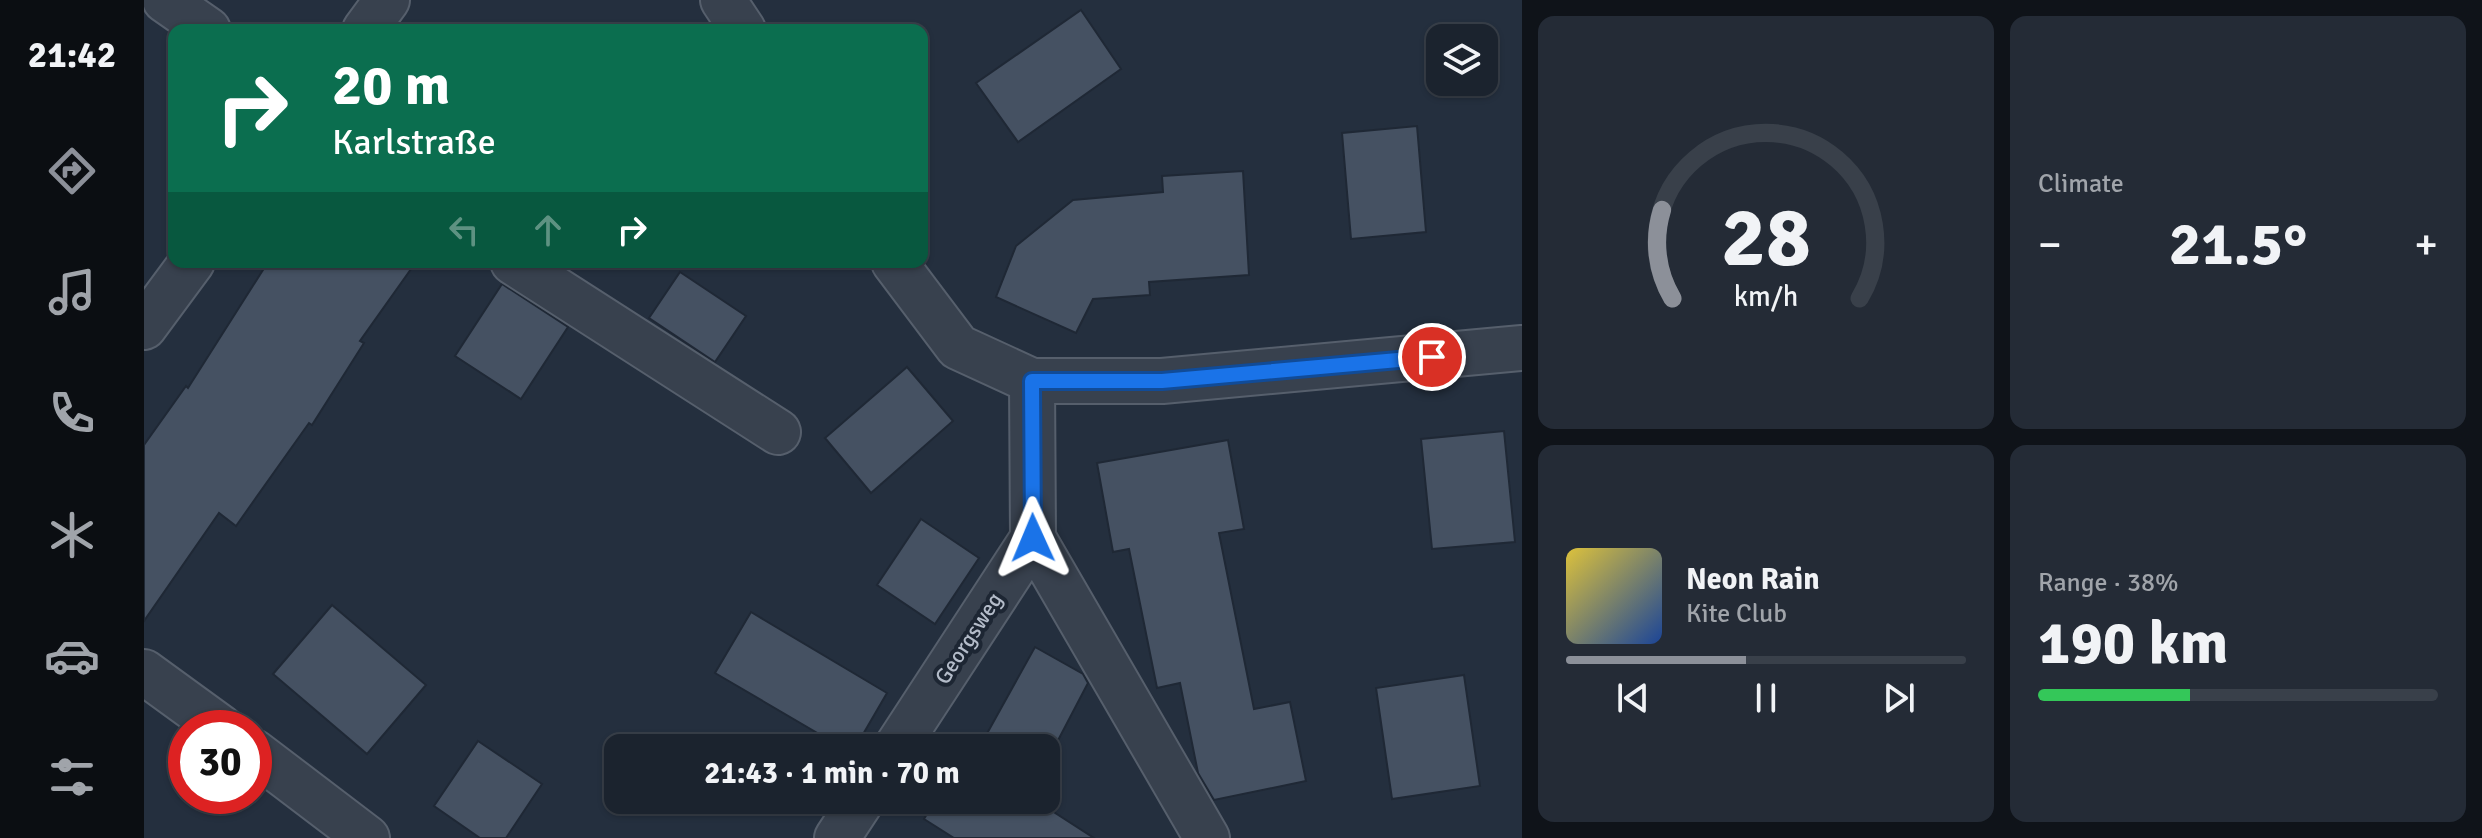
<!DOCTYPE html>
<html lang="en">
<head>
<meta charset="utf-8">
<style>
  :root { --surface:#1b232e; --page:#242b36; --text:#f1f3f6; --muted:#a0a4aa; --line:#39404a; --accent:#8c9099 }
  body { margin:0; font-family:Signika,sans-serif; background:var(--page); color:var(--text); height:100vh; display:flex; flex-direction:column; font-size:30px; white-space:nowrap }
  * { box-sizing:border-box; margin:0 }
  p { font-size:26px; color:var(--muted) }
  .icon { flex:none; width:44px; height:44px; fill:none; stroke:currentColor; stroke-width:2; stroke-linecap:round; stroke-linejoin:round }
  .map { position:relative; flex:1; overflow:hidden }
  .panel { display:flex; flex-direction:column; gap:16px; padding:16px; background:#0f1319; width:960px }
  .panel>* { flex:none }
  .hud { position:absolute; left:24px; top:24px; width:760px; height:244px; border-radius:16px; box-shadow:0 2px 6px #0004,0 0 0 2px var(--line); background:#0b6e4f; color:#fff; overflow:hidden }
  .controls { position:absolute; left:1282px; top:24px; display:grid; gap:16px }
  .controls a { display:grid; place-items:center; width:72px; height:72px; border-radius:16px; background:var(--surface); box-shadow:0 2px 6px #0004,0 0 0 2px var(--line); font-size:40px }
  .speed { position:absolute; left:24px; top:710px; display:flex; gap:16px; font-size:40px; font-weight:700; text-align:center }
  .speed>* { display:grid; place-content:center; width:104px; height:104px; border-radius:50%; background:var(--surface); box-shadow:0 2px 6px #0004,0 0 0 2px var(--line); line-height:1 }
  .speed .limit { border:12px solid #d22; background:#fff; color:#111 }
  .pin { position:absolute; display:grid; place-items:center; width:68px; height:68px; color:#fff; margin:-34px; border:4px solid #fff; border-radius:50%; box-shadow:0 2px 8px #0007 }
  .me { position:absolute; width:88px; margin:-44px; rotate:359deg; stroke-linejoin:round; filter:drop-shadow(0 0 6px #0008) }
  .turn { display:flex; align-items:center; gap:28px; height:168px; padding:0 32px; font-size:36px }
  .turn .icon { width:104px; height:104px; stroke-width:2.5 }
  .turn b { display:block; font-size:56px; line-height:68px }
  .lanes { display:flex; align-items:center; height:76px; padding:0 32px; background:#0003; justify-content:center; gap:40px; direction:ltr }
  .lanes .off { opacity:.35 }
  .big { font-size:60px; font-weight:700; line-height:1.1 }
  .panel .card { flex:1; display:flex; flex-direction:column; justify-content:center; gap:12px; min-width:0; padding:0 28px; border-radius:16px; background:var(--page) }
  .panel .dial { align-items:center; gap:0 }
  .dial svg { height:208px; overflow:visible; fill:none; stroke:var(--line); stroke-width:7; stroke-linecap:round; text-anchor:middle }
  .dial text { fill:var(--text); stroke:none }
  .song { display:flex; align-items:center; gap:24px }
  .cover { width:96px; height:96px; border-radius:12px; background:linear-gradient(135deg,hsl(50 70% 55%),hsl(220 70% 35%)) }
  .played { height:8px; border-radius:4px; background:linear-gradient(90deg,var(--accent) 45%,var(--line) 45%) }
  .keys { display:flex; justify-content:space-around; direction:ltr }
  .heat { display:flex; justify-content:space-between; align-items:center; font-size:44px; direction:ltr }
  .charge { height:12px; border-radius:6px; background:linear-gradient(90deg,#34c759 38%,var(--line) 0) }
  .panel .tiles { flex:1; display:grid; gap:16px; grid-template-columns:repeat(2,1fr) }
  .trip { position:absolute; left:460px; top:734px; width:456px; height:80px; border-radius:16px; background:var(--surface); box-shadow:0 2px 6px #0004,0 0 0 2px var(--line); font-weight:700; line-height:80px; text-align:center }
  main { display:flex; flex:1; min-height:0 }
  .dock { display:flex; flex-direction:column; width:144px; justify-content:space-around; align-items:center; background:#0b0e12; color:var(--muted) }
  .dock .icon { width:56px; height:56px }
  .dock .active { color:var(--accent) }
  .dock b { font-size:36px; color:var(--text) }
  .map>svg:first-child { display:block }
</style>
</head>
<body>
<main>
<nav class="dock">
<b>21:42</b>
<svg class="icon active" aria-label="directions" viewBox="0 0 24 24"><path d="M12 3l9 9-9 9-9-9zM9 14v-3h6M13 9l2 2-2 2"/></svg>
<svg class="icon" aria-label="music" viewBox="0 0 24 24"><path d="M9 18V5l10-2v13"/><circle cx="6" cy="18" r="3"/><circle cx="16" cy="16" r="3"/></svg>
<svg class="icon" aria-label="phone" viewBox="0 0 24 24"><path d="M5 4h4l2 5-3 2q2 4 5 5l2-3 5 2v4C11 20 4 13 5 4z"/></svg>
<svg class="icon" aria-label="climate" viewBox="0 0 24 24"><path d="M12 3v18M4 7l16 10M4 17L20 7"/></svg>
<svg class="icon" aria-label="car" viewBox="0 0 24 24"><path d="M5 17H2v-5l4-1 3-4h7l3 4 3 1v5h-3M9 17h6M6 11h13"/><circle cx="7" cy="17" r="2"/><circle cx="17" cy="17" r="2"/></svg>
<svg class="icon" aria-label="filters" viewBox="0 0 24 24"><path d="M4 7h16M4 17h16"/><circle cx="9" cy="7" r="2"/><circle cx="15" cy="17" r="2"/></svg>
</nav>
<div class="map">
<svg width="1378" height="838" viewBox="0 0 1378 838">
  <rect width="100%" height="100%" fill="#242f3e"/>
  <path fill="#455162" stroke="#1f2835" stroke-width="2" d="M937,10l40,59 -103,73 -42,-59z
    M1273,126l9,106 -75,7 -9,-106z
    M1099,171l6,104 -100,7 1,13 -57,4 -17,34 -80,-36 20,-51 57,-46 90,-8 -1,-16z
    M124,262h148l-56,79 4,2 -52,82 -3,-2 -73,103 -17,-13 -75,108v-176l42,-59 2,2z
    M536,272l66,44 -31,46 -66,-44z
    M358,284l66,43 -47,72 -66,-43z
    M763,367l46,54 -82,72 -46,-55z
    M1360,431l11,111 -83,7 -11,-110z
    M1084,440l16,89 -25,4 35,176 36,-7 16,79 -92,19 -16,-27 -18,-90 -23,5 -28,-139 -16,3 -16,-89z
    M777,519l58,39 -44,66 -58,-39z
    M188,605l94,80 -59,69 -94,-80z
    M607,612l136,81 -32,55h-12l-128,-75z
    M891,647l48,27 5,9 -34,65h-75z
    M1320,675l16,111 -88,13 -16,-111z
    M334,741l64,43 -36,54h-26l-46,-32z
    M791,800h100l59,38h-140l-30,-19z"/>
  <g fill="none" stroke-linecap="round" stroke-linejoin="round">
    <g stroke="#565f6c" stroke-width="48">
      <path id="minor" d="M21,0l43,30
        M579,0l20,30
        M221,30l22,-30
        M369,262l265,170
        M750,262l64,85 74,34h130l360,-33
        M0,327l48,-65
        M889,538l174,300
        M0,672l77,56
        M752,748l137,-210 -1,-157
        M110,752l113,86
        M693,838l25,-38"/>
    </g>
    <use href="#minor" stroke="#38414e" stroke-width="44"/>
  </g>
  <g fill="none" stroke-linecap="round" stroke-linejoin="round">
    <g stroke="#114b97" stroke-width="20">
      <path id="route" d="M889,538l-1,-157h130l270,-24"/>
    </g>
    <use href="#route" stroke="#1a73e8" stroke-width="14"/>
  </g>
  <g text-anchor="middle" stroke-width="8" stroke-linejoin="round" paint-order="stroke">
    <g font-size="22" fill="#b4bcc9" stroke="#1d2633">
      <text transform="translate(824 638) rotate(-57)" y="8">Georgsweg</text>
    </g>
  </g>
</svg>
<div class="controls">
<a><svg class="icon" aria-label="layers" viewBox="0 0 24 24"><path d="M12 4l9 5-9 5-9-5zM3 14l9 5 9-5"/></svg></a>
</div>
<div class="speed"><div class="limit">30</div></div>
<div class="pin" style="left:1288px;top:357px;background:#d93025"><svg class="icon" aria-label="arrive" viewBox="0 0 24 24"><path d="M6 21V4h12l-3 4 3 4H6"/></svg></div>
<svg class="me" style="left:889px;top:538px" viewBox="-20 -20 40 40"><path d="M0-17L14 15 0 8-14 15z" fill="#1a73e8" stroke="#fff" stroke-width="4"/></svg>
<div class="trip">21:43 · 1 min · 70 m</div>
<div class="hud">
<div class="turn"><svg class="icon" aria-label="right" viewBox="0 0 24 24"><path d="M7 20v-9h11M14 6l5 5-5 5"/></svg><div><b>20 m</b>Karlstraße</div></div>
<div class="lanes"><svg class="icon off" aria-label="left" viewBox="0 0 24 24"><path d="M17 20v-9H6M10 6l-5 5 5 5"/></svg><svg class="icon off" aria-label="ahead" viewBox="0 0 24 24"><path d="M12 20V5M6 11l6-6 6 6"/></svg><svg class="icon" aria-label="right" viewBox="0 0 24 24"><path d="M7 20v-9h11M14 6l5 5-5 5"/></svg></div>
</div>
</div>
<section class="panel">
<div class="tiles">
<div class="card dial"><svg viewBox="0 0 100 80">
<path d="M14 69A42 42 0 1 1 86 69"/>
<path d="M14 69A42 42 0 0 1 10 35" stroke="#8c9099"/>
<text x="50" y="56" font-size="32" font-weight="700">28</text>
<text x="50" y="72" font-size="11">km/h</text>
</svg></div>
<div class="card"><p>Climate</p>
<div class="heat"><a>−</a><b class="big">21.5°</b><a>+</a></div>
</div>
<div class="card">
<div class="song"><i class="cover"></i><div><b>Neon Rain</b><p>Kite Club</p></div></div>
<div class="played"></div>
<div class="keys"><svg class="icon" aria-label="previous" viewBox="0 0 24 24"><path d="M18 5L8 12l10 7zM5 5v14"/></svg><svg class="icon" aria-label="pause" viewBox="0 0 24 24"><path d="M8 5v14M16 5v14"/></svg><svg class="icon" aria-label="next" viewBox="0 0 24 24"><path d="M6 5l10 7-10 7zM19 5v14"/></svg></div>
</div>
<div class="card"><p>Range · 38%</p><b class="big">190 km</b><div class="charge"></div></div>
</div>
</section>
</main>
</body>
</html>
